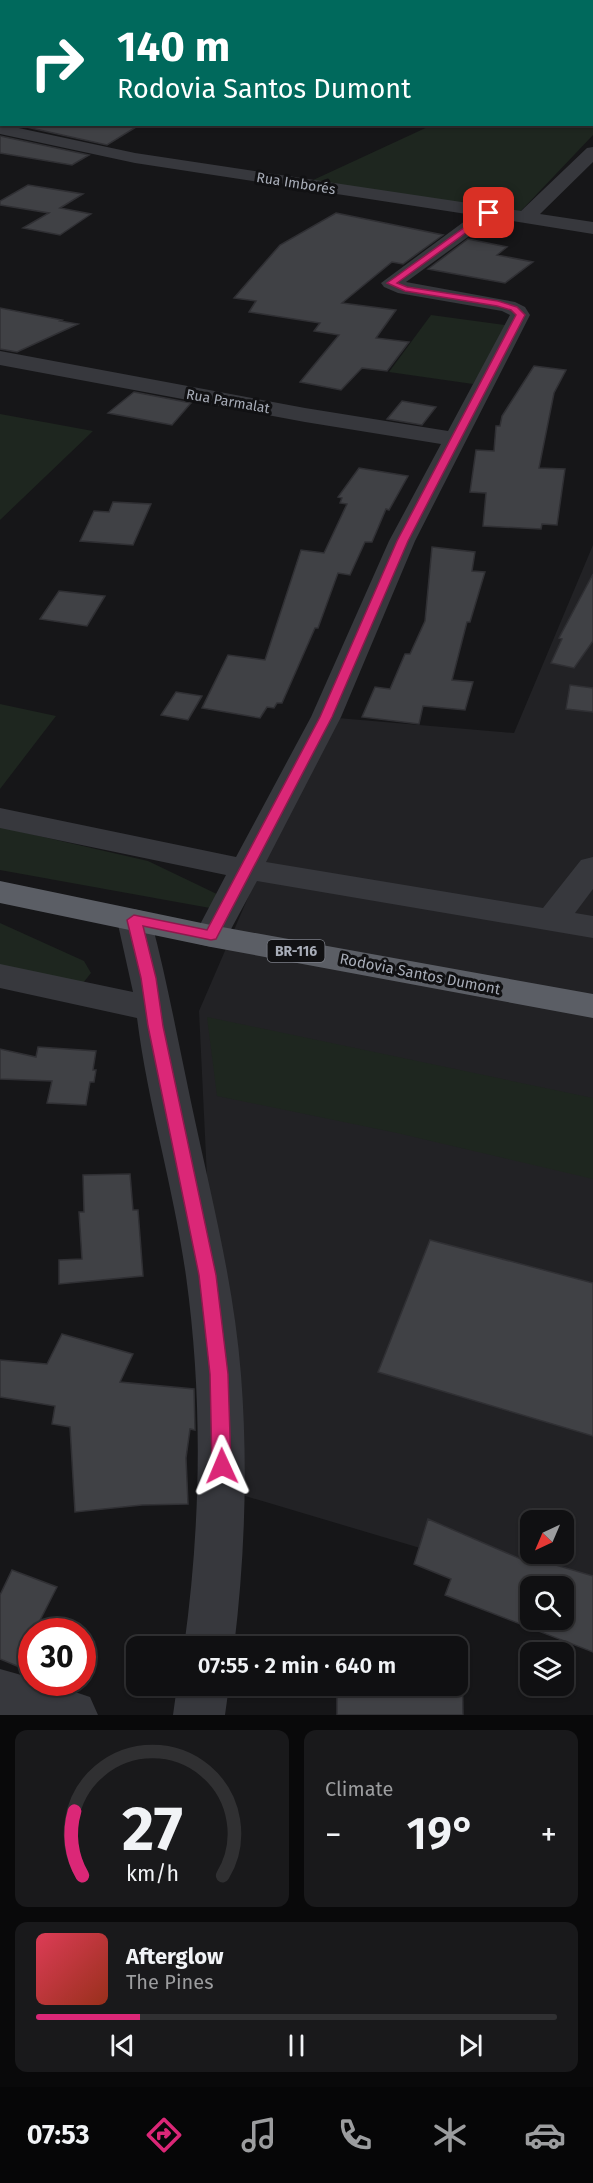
<!DOCTYPE html>
<html lang="en">
<head>
<meta charset="utf-8">
<style>
  :root { --surface:#101012; --page:#19191b; --text:#f1f3f6; --muted:#9c9d9f; --line:#303032; --accent:#db2777 }
  body { margin:0; font-family:"Fira Sans",sans-serif; background:var(--page); color:var(--text); height:100vh; display:flex; flex-direction:column; font-size:22px; white-space:nowrap }
  * { box-sizing:border-box; margin:0 }
  p { font-size:20px; color:var(--muted) }
  .icon { flex:none; width:33px; height:33px; fill:none; stroke:currentColor; stroke-width:2; stroke-linecap:round; stroke-linejoin:round }
  .map { position:relative; height:1715px; overflow:hidden }
  .drawer { display:flex; flex-direction:column; gap:15px; padding:15px; background:#09090a; flex:1 }
  .drawer>* { flex:none }
  .guide { position:absolute; left:0px; top:0px; width:594px; height:126px; box-shadow:0 2px 4px #0004,0 0 0 2px var(--line); background:#00695c; color:#fff; overflow:hidden }
  .needle { width:39px; rotate:224deg }
  .controls { position:absolute; left:520px; top:1510px; display:grid; gap:12px }
  .controls a { display:grid; place-items:center; width:54px; height:54px; border-radius:12px; background:var(--surface); box-shadow:0 2px 4px #0004,0 0 0 2px var(--line); font-size:30px }
  .speed { position:absolute; left:18px; top:1618px; display:flex; gap:12px; font-size:30px; font-weight:700; text-align:center }
  .speed>* { display:grid; place-content:center; width:78px; height:78px; border-radius:50%; background:var(--surface); box-shadow:0 2px 4px #0004,0 0 0 2px var(--line); line-height:1 }
  .speed .limit { border:9px solid #d22; background:#fff; color:#111 }
  .pin { position:absolute; display:grid; place-items:center; width:51px; height:51px; color:#fff; margin:-26px; border-radius:12px; box-shadow:0 3px 9px #0006 }
  .me { position:absolute; width:66px; margin:-33px; rotate:359deg; stroke-linejoin:round; filter:drop-shadow(0 0 4px #0008) }
  .turn { display:flex; align-items:center; gap:21px; height:126px; padding:0 18px; font-size:27px }
  .turn .icon { width:78px; height:78px; stroke-width:2.5 }
  .turn b { display:block; font-size:42px; line-height:51px }
  .big { font-size:45px; font-weight:600; line-height:1.1 }
  .drawer .card { flex:1; display:flex; flex-direction:column; justify-content:center; gap:9px; min-width:0; padding:0 21px; border-radius:12px; background:var(--page) }
  .drawer .dial { align-items:center; gap:0 }
  .dial svg { height:156px; overflow:visible; fill:none; stroke:var(--line); stroke-width:7; stroke-linecap:round; text-anchor:middle }
  .dial text { fill:var(--text); stroke:none }
  .song { display:flex; align-items:center; gap:18px }
  .cover { width:72px; height:72px; border-radius:9px; background:linear-gradient(135deg,hsl(350 70% 55%),hsl(10 70% 35%)) }
  .played { height:6px; border-radius:3px; background:linear-gradient(90deg,var(--accent) 20%,var(--line) 20%) }
  .keys { display:flex; justify-content:space-around; direction:ltr }
  .heat { display:flex; justify-content:space-between; align-items:center; font-size:33px; direction:ltr }
  .drawer .tiles { flex:1; display:grid; gap:15px; grid-template-columns:1fr 1fr }
  .card:last-child { grid-column:span 2 }
  .trip { position:absolute; left:126px; top:1636px; width:342px; height:60px; border-radius:12px; background:var(--surface); box-shadow:0 2px 4px #0004,0 0 0 2px var(--line); font-weight:600; line-height:60px; text-align:center }
  .menu { display:flex; height:96px; justify-content:space-around; align-items:center; background:#060607; color:var(--muted) }
  .menu .icon { width:42px; height:42px }
  .menu .on { color:var(--accent) }
  .menu b { font-size:27px; color:var(--text) }
  .map>svg:first-child { display:block }
</style>
</head>
<body>
<div class="map">
<svg width="593" height="1715" viewBox="0 0 593 1715">
  <rect width="100%" height="100%" fill="#161618"/>
  <path fill="#222225" fill-rule="evenodd" d="M593,545v1054l-29,-12h-13l-329,-98 -23,-478 127,-294 188,16zM531,1521h33v33h-33z"/>
  <path fill="#1e261f" d="M223,0h370v86l-1,-84z
    M593,113v22l-76,80 -206,-34 121,-56 160,-1z
    M431,315l80,11 -38,58 -84,-12z
    M0,414l93,17 -93,89z
    M0,704l56,12 -56,73z
    M0,827l148,34 73,35 -11,12 -210,-38z
    M0,923l84,38 7,12 -8,10 -83,-12z
    M207,1017l386,81v81l-196,-46 -180,-37z"/>
  <path fill="#404145" stroke="#303034" stroke-width="1.5" fill-rule="evenodd" d="M13,124h128l-34,21z
    M0,136l89,19 -17,10 -72,-12z
    M28,185l55,9 -23,14 31,6 -31,21 -37,-7 26,-15 -49,-8v-4z
    M336,213l107,22 -40,29 -11,-2 -50,41 54,7 -20,28 33,4 -22,29 -25,-3 -21,22 -41,-8 39,-47 -25,-4 6,-8 -71,-11 7,-11 -22,-3 46,-53z
    M468,239l39,8 -10,8 36,7 -28,21 -77,-14z
    M0,308l62,12 -2,1 18,3 -61,28 -17,-3z
    M534,366l32,4 -12,23 -15,75 26,1 -8,56 -15,-1 -1,5 -58,-3 3,-33 -16,-1 6,-42 18,1 2,-25h4l2,-10z
    M134,392l57,11 -19,22 -64,-12z
    M402,401l34,6 -14,18 -35,-6z
    M359,468l49,8 -19,34 -3,-1 -14,33h-7l-15,33 -12,-2 -20,55h-3l-33,75h-5l-3,5 -7,-1 -7,11 -58,-10 26,-53 37,5 36,-110 23,3 23,-49 -7,-1 2,-5 -4,-1z
    M113,502l38,2 -18,41 -53,-4 14,-30 15,1z
    M432,547l43,5 -3,19 13,1 -15,50h-3l-15,58 21,2 -8,28 -42,-4 -4,18 -57,-7 13,-30 15,2 15,-35h5l15,-33z
    M593,574v67l-19,27 -23,-5 11,-24 -3,-1z
    M59,591l46,5 -18,30 -47,-7z
    M570,685l23,3v24l-27,-3z
    M176,692l26,4 -14,24 -27,-5z
    M38,1047l58,4 -3,19h3l-2,12h-4l-4,23 -39,-2 5,-22 -52,-2v-30l36,8z
    M130,1174l3,36h5l5,66 -84,8v-24l23,-1 -3,-47h5l-1,-37z
    M430,1240l163,43v153l-215,-64z
    M62,1334l71,20 -13,28 74,7 1,41 -5,-1 -4,29 2,46 -46,1 -67,7 -5,-85 -18,-3 3,-18 -55,-9v-37l47,4z
    M428,1519l102,44 9,-3 54,16v76l-148,-57 6,-16 -37,-15zM531,1587h33v33h-33z
    M12,1570l45,17 -23,45h-2v5l-15,29 -17,-7v-64z
    M337,1640l59,7h-59z
    M458,1654h4l1,61h-126v-29h121z"/>
  <g fill="none" stroke-linecap="round" stroke-linejoin="round">
    <path fill="#37383d" fill-rule="evenodd" d="M0,0h13l-11,2 -2,3z
      M31,0h14v2h-14z
      M0,23h2v8h-2z
      M593,44v10h-1v-9z
      M592,96h1v10h-1z
      M2,97v11h-2v-10z
      M0,124l135,29 386,58 66,-63 6,-1v15l-53,52 53,8v12l-99,-16 -88,64 109,20 10,5 5,8 -115,226 -74,176 -75,145 277,46 38,-48 12,-3v32l-18,24 18,3v22l-336,-57 -34,63 -12,3 -12,-3 -5,-8 32,-61 -226,-47v-20l236,49 75,-140 78,-176 52,-97 -136,-22 -305,-57v-14l305,57 143,23 62,-116 -8,-4 -104,-18 -14,-6 -3,-4 92,-68 -338,-52 -135,-29z
      M134,909l12,3 5,8c16,60 27,121 40,182 19,90 43,181 50,273 7,90 4,182 -7,272h-50c17,-123 19,-248 2,-371 -12,-87 -38,-171 -49,-258l-137,-30v-24l133,28 -16,-72 5,-8z
      M0,1669l32,9v5h16l42,14 8,18h-98z
      M177,1686h52l-4,29h-52z"/>
    <path fill="#5b5e65" fill-rule="evenodd" d="M0,881l211,44 382,69v24l-382,-71 -211,-44z"/>
  </g>
  <path fill="#db2777" stroke="#8e194d" stroke-width="1.5" d="M486,212l7,1 -96,70 10,4 91,14 19,6 8,8 -117,226 -76,176 -116,222 -5,1 -68,-14 13,52 7,48 53,249 12,99 3,92 -3,6 -6,2 -7,-2 -3,-6 -2,-92 -11,-99 -51,-249 -7,-48 -14,-58 7,-5 73,15 113,-213 77,-176 119,-226 -5,-5 -14,-4 -92,-15 -18,-8z"/>
  <g text-anchor="middle" stroke-width="6" stroke-linejoin="round" paint-order="stroke">
    <g font-size="14" fill="#a8adb8" stroke="#111113">
      <text transform="translate(296 183) rotate(9)" y="5">Rua Imborés</text>
      <text transform="translate(228 401) rotate(10)" y="5">Rua Parmalat</text>
    </g>
    <rect fill="#111113" stroke="#7b7e86" stroke-width="1.5" x="267.5" y="940" width="57" height="22" rx="4.5"/>
    <g font-size="14" font-weight="bold" fill="#a8adb8">
      <text x="296" y="956">BR-116</text>
    </g>
    <g font-size="15" fill="#a8adb8" stroke="#111113">
      <text transform="translate(420 974) rotate(11)" y="5">Rodovia Santos Dumont</text>
    </g>
  </g>
</svg>
<div class="controls">
<a><svg class="needle" viewBox="-14 -14 28 28"><path d="M0-13l5 13h-10z" fill="#e53935"/><path d="M0 13l5-13h-10z" fill="#9c9d9f"/></svg></a>
<a><svg class="icon" aria-label="search" viewBox="0 0 24 24"><circle cx="10" cy="10" r="6"/><path d="M15 15l6 6"/></svg></a>
<a><svg class="icon" aria-label="layers" viewBox="0 0 24 24"><path d="M12 4l9 5-9 5-9-5zM3 14l9 5 9-5"/></svg></a>
</div>
<div class="speed"><div class="limit">30</div></div>
<div class="pin" style="left:489px;top:213px;background:#d93025"><svg class="icon" aria-label="arrive" viewBox="0 0 24 24"><path d="M6 21V4h12l-3 4 3 4H6"/></svg></div>
<svg class="me" style="left:222px;top:1466px" viewBox="-20 -20 40 40"><path d="M0-17L14 15 0 8-14 15z" fill="#db2777" stroke="#fff" stroke-width="4"/></svg>
<div class="trip">07:55 · 2 min · 640 m</div>
<div class="guide">
<div class="turn"><svg class="icon" aria-label="right" viewBox="0 0 24 24"><path d="M7 20v-9h11M14 6l5 5-5 5"/></svg><div><b>140 m</b>Rodovia Santos Dumont</div></div>
</div>
</div>
<section class="drawer">
<div class="tiles">
<div class="card dial"><svg viewBox="0 0 100 80">
<path d="M14 69A42 42 0 1 1 86 69"/>
<path d="M14 69A42 42 0 0 1 10 36" stroke="#db2777"/>
<text x="50" y="56" font-size="32" font-weight="700">27</text>
<text x="50" y="72" font-size="11">km/h</text>
</svg></div>
<div class="card"><p>Climate</p>
<div class="heat"><a>−</a><b class="big">19°</b><a>+</a></div>
</div>
<div class="card">
<div class="song"><i class="cover"></i><div><b>Afterglow</b><p>The Pines</p></div></div>
<div class="played"></div>
<div class="keys"><svg class="icon" aria-label="previous" viewBox="0 0 24 24"><path d="M18 5L8 12l10 7zM5 5v14"/></svg><svg class="icon" aria-label="pause" viewBox="0 0 24 24"><path d="M8 5v14M16 5v14"/></svg><svg class="icon" aria-label="next" viewBox="0 0 24 24"><path d="M6 5l10 7-10 7zM19 5v14"/></svg></div>
</div>
</div>
</section>
<nav class="menu">
<b>07:53</b>
<svg class="icon on" aria-label="directions" viewBox="0 0 24 24"><path d="M12 3l9 9-9 9-9-9zM9 14v-3h6M13 9l2 2-2 2"/></svg>
<svg class="icon" aria-label="music" viewBox="0 0 24 24"><path d="M9 18V5l10-2v13"/><circle cx="6" cy="18" r="3"/><circle cx="16" cy="16" r="3"/></svg>
<svg class="icon" aria-label="phone" viewBox="0 0 24 24"><path d="M5 4h4l2 5-3 2q2 4 5 5l2-3 5 2v4C11 20 4 13 5 4z"/></svg>
<svg class="icon" aria-label="climate" viewBox="0 0 24 24"><path d="M12 3v18M4 7l16 10M4 17L20 7"/></svg>
<svg class="icon" aria-label="car" viewBox="0 0 24 24"><path d="M5 17H2v-5l4-1 3-4h7l3 4 3 1v5h-3M9 17h6M6 11h13"/><circle cx="7" cy="17" r="2"/><circle cx="17" cy="17" r="2"/></svg>
</nav>
</body>
</html>
